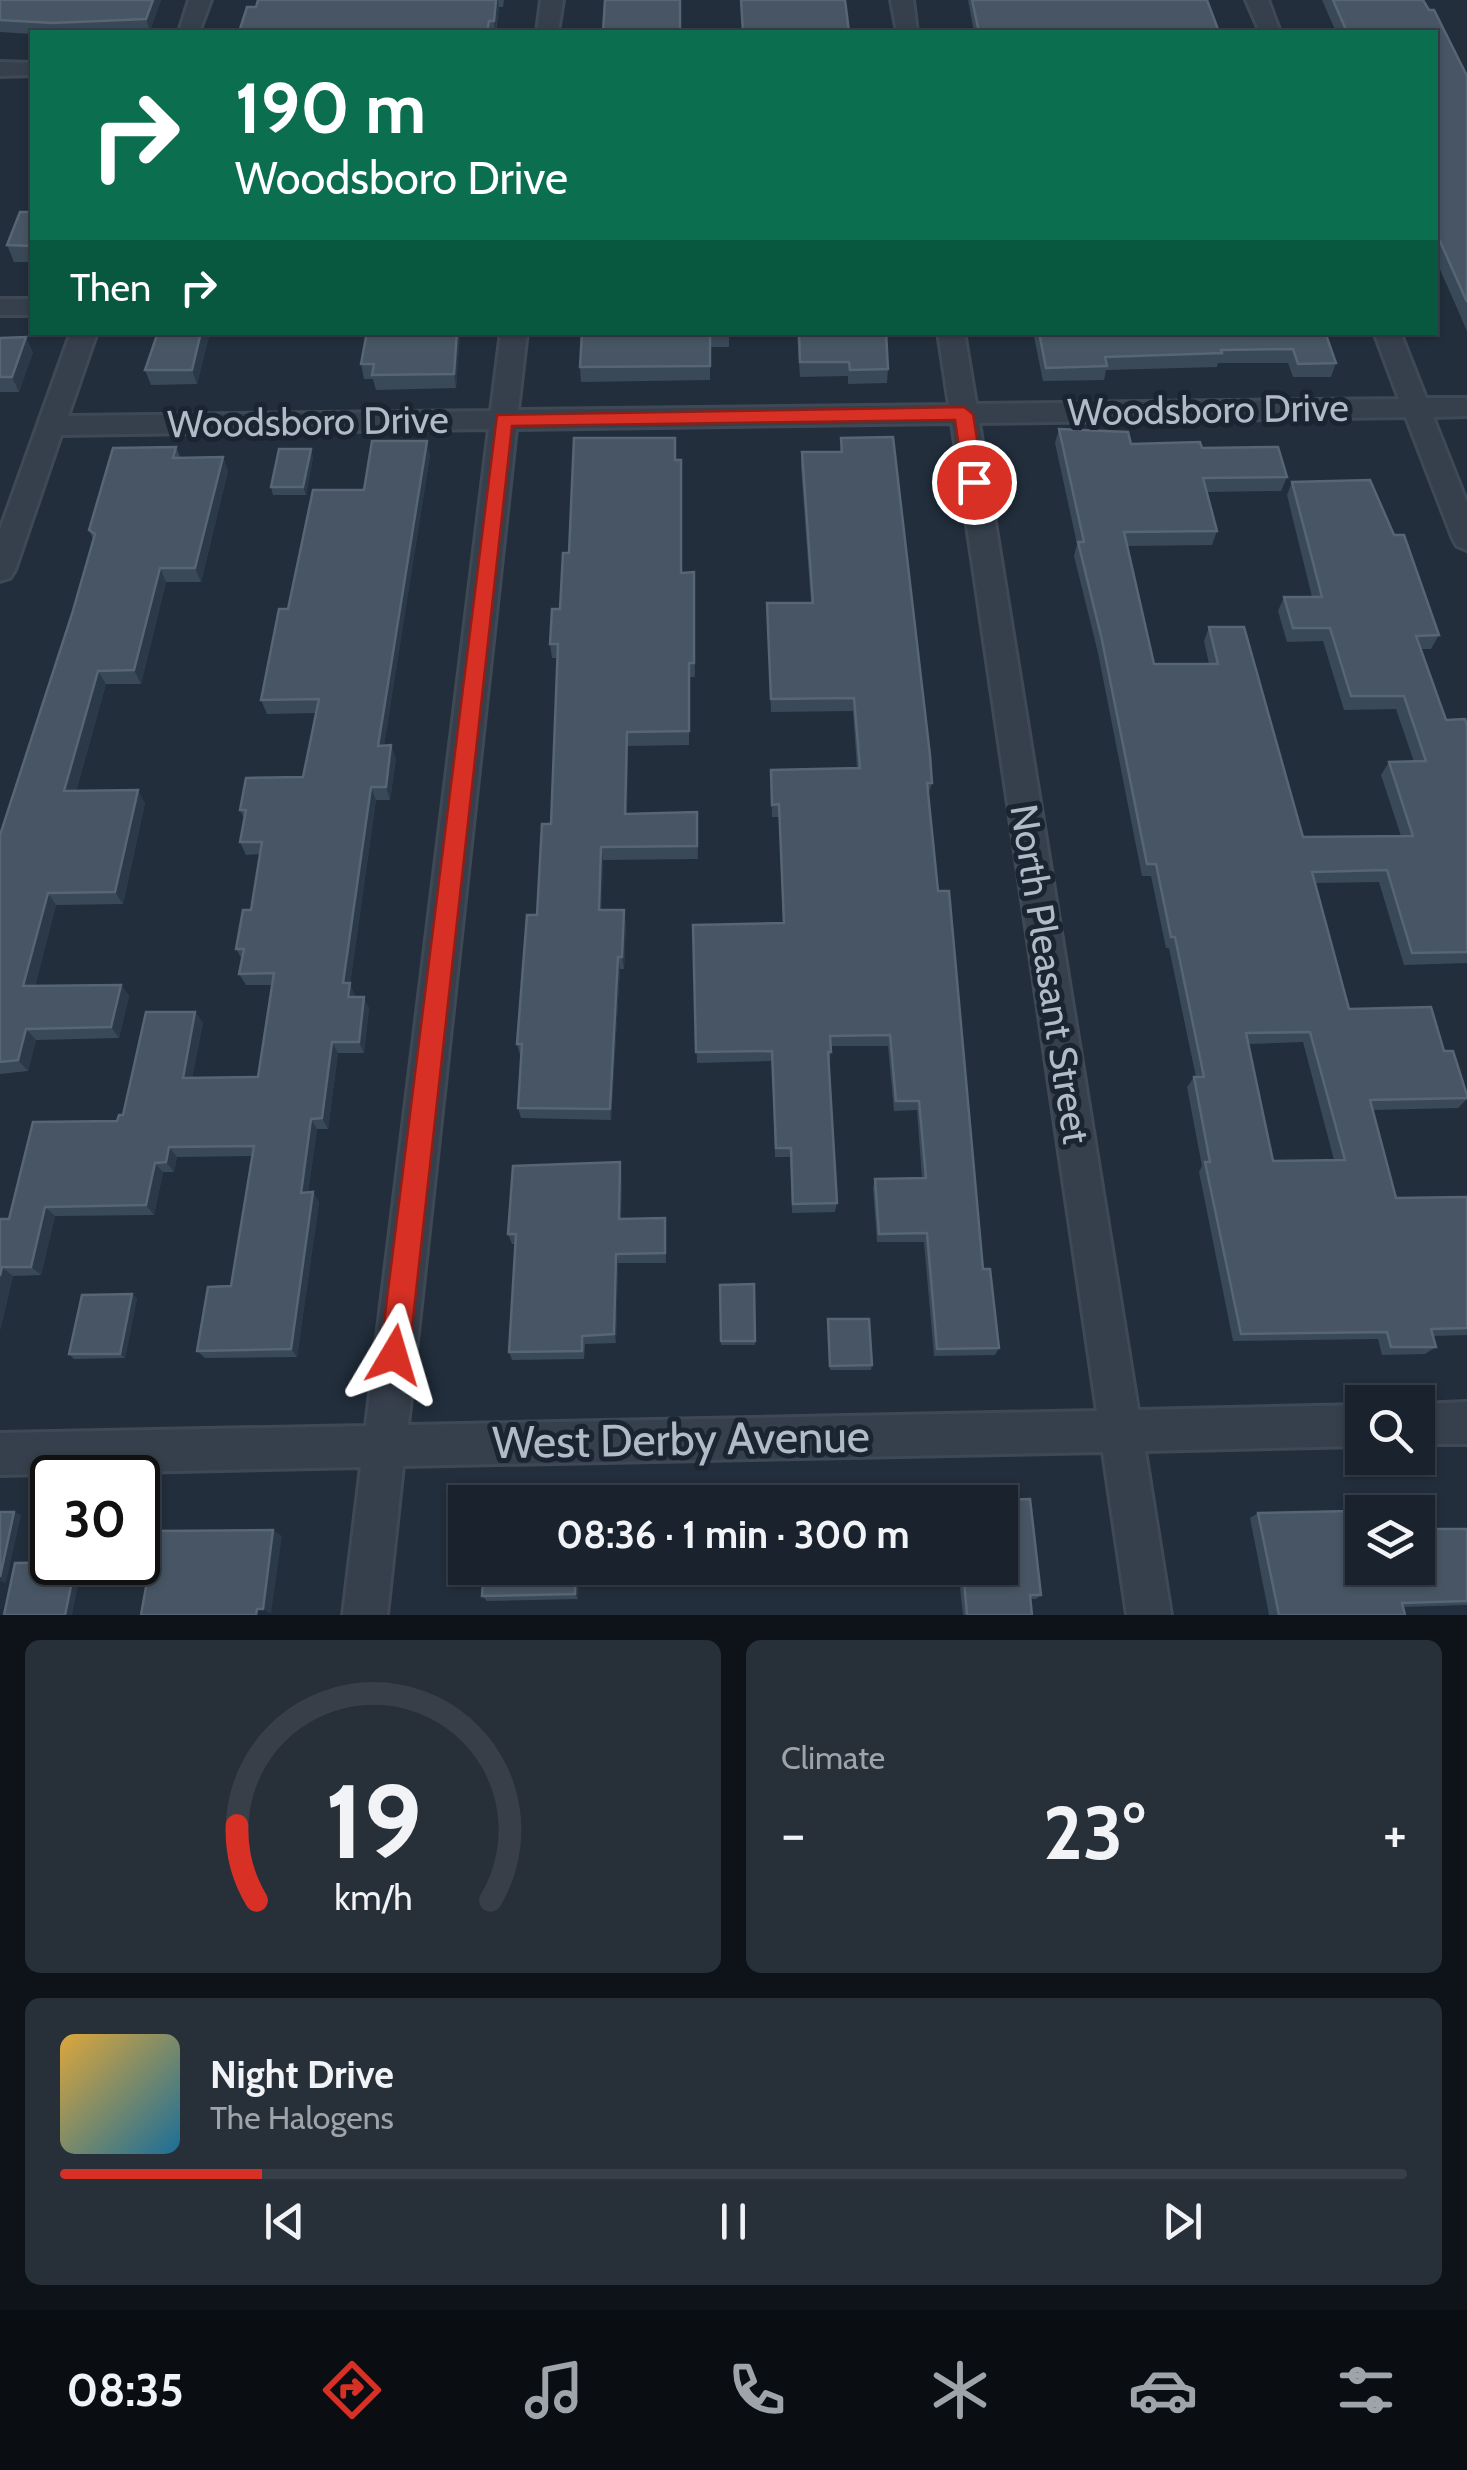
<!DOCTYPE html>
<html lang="en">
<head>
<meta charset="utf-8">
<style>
  :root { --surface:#1a222d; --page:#272f39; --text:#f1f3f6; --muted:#9fa4aa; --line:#383f49; --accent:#d93025 }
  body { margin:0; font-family:Cabin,sans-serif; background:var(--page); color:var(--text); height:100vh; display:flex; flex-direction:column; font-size:38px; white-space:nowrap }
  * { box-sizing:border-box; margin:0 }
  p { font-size:32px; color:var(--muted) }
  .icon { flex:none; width:55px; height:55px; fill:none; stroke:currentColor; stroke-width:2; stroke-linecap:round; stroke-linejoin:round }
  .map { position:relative; height:1615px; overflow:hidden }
  .panel { display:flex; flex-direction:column; gap:25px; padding:25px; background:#0e1319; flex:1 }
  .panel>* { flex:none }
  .guide { position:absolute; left:30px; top:30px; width:1408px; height:305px; border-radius:0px; box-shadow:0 2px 8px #0004,0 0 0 2px var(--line); background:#0b6e4f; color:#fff; overflow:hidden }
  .fabs { position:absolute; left:1345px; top:1385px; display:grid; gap:20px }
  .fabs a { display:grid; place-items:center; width:90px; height:90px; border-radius:0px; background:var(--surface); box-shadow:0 2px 8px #0004,0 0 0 2px var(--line); font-size:50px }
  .speed { position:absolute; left:30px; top:1455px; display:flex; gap:20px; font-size:50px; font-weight:700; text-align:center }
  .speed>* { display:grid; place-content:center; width:130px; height:130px; border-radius:50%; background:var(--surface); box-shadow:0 2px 8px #0004,0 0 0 2px var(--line); line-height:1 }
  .speed .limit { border:5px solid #111; border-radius:15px; background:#fff; color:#111 }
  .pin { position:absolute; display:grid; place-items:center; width:85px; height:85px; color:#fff; margin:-42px; border:5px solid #fff; border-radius:50%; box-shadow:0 2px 10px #0007 }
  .me { position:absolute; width:110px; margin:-55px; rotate:7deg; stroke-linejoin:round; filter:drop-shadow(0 0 8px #0008) }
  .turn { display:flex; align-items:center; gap:35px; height:210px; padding:0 40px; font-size:45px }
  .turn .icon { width:130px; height:130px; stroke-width:2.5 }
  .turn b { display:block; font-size:70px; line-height:85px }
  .then { display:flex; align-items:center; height:95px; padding:0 40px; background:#0003; gap:20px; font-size:38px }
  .big { font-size:75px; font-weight:700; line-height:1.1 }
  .panel .card { flex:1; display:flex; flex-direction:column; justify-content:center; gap:15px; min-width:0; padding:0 35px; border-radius:15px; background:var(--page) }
  .panel .dial { align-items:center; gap:0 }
  .dial svg { height:260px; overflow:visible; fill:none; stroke:var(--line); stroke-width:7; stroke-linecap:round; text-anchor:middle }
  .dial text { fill:var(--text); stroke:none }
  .song { display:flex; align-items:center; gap:30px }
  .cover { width:120px; height:120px; border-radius:15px; background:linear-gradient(135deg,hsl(40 70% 55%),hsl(200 70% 35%)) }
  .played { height:10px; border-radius:5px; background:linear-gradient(90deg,var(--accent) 15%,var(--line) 15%) }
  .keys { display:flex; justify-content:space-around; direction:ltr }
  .heat { display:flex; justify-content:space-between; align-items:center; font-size:55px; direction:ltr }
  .panel .tiles { flex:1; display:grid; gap:25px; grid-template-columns:1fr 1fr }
  .card:last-child { grid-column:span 2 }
  .trip { position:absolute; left:448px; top:1485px; width:570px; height:100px; border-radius:0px; background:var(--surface); box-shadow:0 2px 8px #0004,0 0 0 2px var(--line); font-weight:700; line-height:100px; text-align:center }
  .tabs { display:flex; height:160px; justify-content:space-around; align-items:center; background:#0a0e12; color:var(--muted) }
  .tabs .icon { width:70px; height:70px }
  .tabs .active { color:var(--accent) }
  .tabs b { font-size:45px; color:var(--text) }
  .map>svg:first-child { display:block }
</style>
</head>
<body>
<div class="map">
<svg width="1467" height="1615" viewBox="0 0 1467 1615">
  <rect width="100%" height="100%" fill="#222e3c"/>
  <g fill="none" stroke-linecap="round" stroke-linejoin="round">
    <g stroke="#3f4955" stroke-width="6">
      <path id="street" d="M189,0h22l-12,32h-20z
        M541,0h22l-5,32h-21z
        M891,0h22l4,32h-20z
        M1246,0h22l12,32h-20z
        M0,62l32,1v12l-32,1z
        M0,299h32v16h-32z
        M71,332h26l-29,84 423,-5 10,-79h26l-9,78 431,-5 -11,-73h26l12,72 423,-5 -25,-67h26l26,66h41v18l-34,1 34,86v47l-10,-4 -4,-7 -47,-122 -427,6 159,987 224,-5v41l-217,5 26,164h-44l-24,-163 -700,14 -16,149h-44l18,-148 -361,8v-42l366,-7 123,-997 -428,6 -46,135 -5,8 -10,3v-51zM952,423l145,988 -689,14 108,-996z
        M1467,1402v42h-49v-40z"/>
    </g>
    <use href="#street" fill="#36404c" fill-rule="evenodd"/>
  </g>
  <path fill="#3a4958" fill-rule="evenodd" d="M0,0h161l-11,31 -118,1v2l-32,-2z
    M258,0h246l-1,7h-4l-3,25h-257l17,-25z
    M968,0h239l12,32h-245z
    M1322,0h101l44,76v255l-32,-73v-226h-99z
    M32,212v50h-18l-7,-17z
    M210,332l-13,52 -46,1 -6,-15z
    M460,332l-4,56 -80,2 -3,-11h-9l-3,-15z
    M582,332h147v15h-19v33l-129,2 -1,-15z
    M797,332h89l2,37 -1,14 -39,1v-8l-48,1z
    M1033,332h292l11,31 -5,14h-38l-5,-14h-70l-1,4 -111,3 -2,10 -61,1z
    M0,338l33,14 -14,40h-19z
    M1059,429l72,15 71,4 85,29 -6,14 -75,1 11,39 -5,14 -85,1 27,118h55l-5,-23 5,-14 94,210 98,-1 -20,-61 8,-13h25l-18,-53 -52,1 -21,-69 -36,1 -9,-31 6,-14h28l-25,-102 5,-13 102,53 45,100 -8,14h-10l25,71 21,5v238l-63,2 -25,-83 -64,1 34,126 95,42 23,44v4l-9,9 -86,2 24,88 71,-1v138l-34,1 3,11 -11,7 -43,1 -4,-16 -145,2 -34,-169 3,-6 -15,-79 7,-10h2l-27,-129h-3l-15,-72h-9l-44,-223 -24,-97 3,-12 -22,-101zM1303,1042l31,118 -61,1 -25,-117z
    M841,438l91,345 -4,12 10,96 45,378 16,79 -4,7 -61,1 -10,-114h-47l-4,-54 2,-9 47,-1 -5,-68 -23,1 -6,-65h-57l-1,17h-2l9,140 -2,9 -43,1 -2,-56h-15l-3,-96 -75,2 -4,-138 90,-2 -4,-106h-7l-1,-47 86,-2 -4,-57 -82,1 -4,-109h44l-10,-137 1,-14h38z
    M176,447l4,10h43l5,14 -27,111h-35l-25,102h-35l-30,107 69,12 -22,101 -67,1 -21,81 86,-1 8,11 -10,42 -83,2 -8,31 -28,3v-239l72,-221 21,-75 -4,-9z
    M430,455l-46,290h7l5,14 -6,41h-14l-26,184 5,13 14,11 -5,45h-26l-10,76h-11l-9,63h5l6,10 -22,155 -92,1 -8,-7 34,-65 22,-130 -76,1 -3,15h-11l-9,43 -99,1 -14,59 -28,1 -13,54v-111h9l114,-104 72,-103 8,11 -11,55 66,-1 14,-92h-26l-7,-11 3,-15 -6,-10 15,-39 9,-56 -14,1 -6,-13 5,-22 -5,-10 63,-33 13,-64 -49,1 -6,-14 27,-91 76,-119z
    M313,457l-7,38h-33l-2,-8z
    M676,460l6,113 12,-1 1,105h-6v68l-61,1 -1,68 70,-2 1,47 -95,1 -2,50 25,12 -2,47h-4l-9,151 -90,-2 -3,-10 3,-53h-1l-3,-11 34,-220 6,-166h-5l-2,-14 10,-35 9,-56z
    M622,1173l-1,46 44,-1 1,45h-48l-2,80 -31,1 -1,15 -72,1 -3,-8 7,-108h-4l-4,-10z
    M754,1284l1,61h-34l-1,-60z
    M132,1294l5,4 -12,60 -51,1 -5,-5z
    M828,1319l44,46 -1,5h-41z
    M1030,1499l11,96 -5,4h-6l2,16h-69l-5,-47h42v-66h-45l1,-1z
    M1258,1513l99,23 61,32v-34l10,-5h39v76l-64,2 2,8h-136l-19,-97z
    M484,1568h95l-1,31 -91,2 -5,-5z
    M814,1568h53v10l-1,2 -51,1z"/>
  <path fill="#2b3948" d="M153,0h8l-11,31 -4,-12z
    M496,0h2l1,7 -4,25 -1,-11z
    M201,332h9l-13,52 -5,-14z
    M457,332h3l-4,56 -2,-14z
    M26,337l7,15 -14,40 -7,-15z
    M427,441l3,14 -48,304 -4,-13z
    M311,449l2,8 -7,38 -3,-8z
    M223,457l5,14 -27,111 -6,-14z
    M160,568l6,14 -25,102 -7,-14z
    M98,671l8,13 -34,120 -8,-13z
    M627,732l1,14 -2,81 -1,-13z
    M391,745l5,14 -6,41 -4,-13z
    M371,787l5,13 -26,184 5,11 -2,14 -10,-26z
    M138,790l7,13 -22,101 -8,-12z
    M601,847l2,13 -2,63 -2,-13z
    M48,893l8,12 -24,92 -9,-11z
    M624,910l2,12 -2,47 -2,-12z
    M618,957l2,12 -9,151 -1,-11z
    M121,985l8,11 -10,42 -8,-11z
    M364,997l5,11 -5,45 -5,-11z
    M195,1012l8,11 -13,66 -7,-11z
    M26,1029l10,11 -8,31 -10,-11z
    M332,1042l6,11 -10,76 -6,-11z
    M311,1119l6,10 -10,73 -6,-9z
    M169,1147l8,10 -3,15 -8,-10z
    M620,1162l2,11 -1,56 -2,-10z
    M155,1163l8,9 -9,43 -8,-10z
    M313,1192l6,10 -22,155 -6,-8z
    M45,1207l10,9 -14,59 -10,-8z
    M616,1254l2,9 -2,80 -2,-9z
    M2,1267l11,9 -13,54v-54z
    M132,1294l5,4 -12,60 -5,-4z
    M14,1512l7,3 -15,68 -6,-2z
    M273,1530l9,6 -11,78 -8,-5z
    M76,1562l6,3 -10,50h-7z
    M576,1568h3l-1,31 -3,-5z"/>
  <path fill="#475564" stroke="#576574" stroke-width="2.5" fill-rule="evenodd" d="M0,0h153l-7,19 -94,4 -52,-3z
    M258,0h238l-2,21h-5l-2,11h-248l8,-25h9z
    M605,0h75v32h-77z
    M741,0h104l4,32h-106z
    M972,0h235l12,32h-240z
    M1333,0h90l6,10h5l33,66v226l-32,-72v-198h-88z
    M20,212h12v34l-25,-1z
    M158,332h43l-9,38h-47z
    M367,332h90l-3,42 -82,1 2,-11h-13z
    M582,332h128v34l-130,1z
    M799,332h87l2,37 -38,1 -1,-8h-49z
    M1039,332h286l11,31 -38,1 -5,-15 -72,1 1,3 -117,4 2,9 -61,2z
    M26,337l-14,40h-12v-39z
    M1059,429l69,3 3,12 69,-2 2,6 76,-1 9,30 -84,1 14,53 -93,1 30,132h64l-9,-37h35l59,210 110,-1 -24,-74 37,-1 -22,-65h-53l-21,-68h-37l-9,-31h38l-30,-115 78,-2 24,55h10l35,100 -23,1 30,84 19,-1 2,6v227l-55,1 -25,-83 -75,2 37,137 82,-2 13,44h9l14,44v3l-97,2 26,98 71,-1v131l-36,1 5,18h-45l-4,-15 -146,2 -36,-172h5l-16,-85h10l-29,-140h-4l-15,-73h-9l-45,-224 -24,-98h6zM1310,1032l35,128 -72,1 -27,-128z
    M893,437l37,318 2,28h-5l11,108h11l34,378h7l9,79 -62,1 -10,-116 -48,1 -4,-55 51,-1 -7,-77h-23l-6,-66 -60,1 1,16h-3l9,151 -44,1 -2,-56h-15l-4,-97 -76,1 -3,-127 91,-2 -5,-119 -7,1 -1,-35 89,-2 -6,-70 -83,1 -4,-96h46l-11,-151h40l-1,-14z
    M574,438h101v22h6v113l13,-1v91h-5v68l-62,1 -2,82 72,-2v34l-96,1 -2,63h25l-2,47h-4l-8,152 -92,-1 4,-64h-5l10,-129h10l5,-91h9l7,-180h-8l2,-35h8l3,-56h6z
    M372,441h55l-49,305 13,-1 -5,42h-15l-28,196h7l-2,14h16l-5,45h-27l-10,76 -11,1 -10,74 12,-1 -22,157 -94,2 11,-64 23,-1 23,-140 -85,1 -3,15 -11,1 -9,42 -101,2 -14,60h-29l-2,9v-57h9l24,-97 84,-1 2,-6h4l23,-103h49l-12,66 75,-1 16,-104 -35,1 5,-25h-8l7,-39h8l11,-68h-22l6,-32h-6l6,-32 57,-1 16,-78 -58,1 18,-91h9l25,-119h51z
    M176,447l-3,11 50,-1 -28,111h-35l-26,102 -36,1 -34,120 74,-1 -23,102 -67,1 -25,93 98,-1 -10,42 -85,2 -8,31 -18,2v-227l72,-221 23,-80 -6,-4 24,-82z
    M279,449h32l-8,38h-32z
    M620,1162l-1,57 46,-1v35l-49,1 -2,80 -32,2v15l-73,1 7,-118h-8l5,-68z
    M754,1284l1,57h-34l-1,-56z
    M132,1294l-12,60h-51l13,-59z
    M828,1319h41l3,46 -42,1z
    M1030,1499l11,96h-11l2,20h-65l-4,-47h37v-66h-44v-1z
    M1351,1511l6,25h5v32h56v-33h12l-2,-6h39v72l-65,2 3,12h-126l-21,-102z
    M0,1512h14l-14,65z
    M273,1530l-10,79h-6l-1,6h-115l15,-84z
    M76,1562l-11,53h-61l11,-52z
    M484,1568h92l-1,26 -93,2z
    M815,1568h52v10l-51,1z"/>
  <path fill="#d93025" stroke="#8d1f18" stroke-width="2.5" d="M964,407l9,7 11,68 -10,7 -10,-7 -9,-62 -443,6 -103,929 -5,10 -10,4 -9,-4 -5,-10 117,-940z"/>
  <g text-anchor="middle" stroke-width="10" stroke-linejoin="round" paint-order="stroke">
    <g font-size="38" fill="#b1bbc8" stroke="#1b2531">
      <text transform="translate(1208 410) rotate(-1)" y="13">Woodsboro Drive</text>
      <text transform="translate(308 422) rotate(-1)" y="13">Woodsboro Drive</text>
      <text transform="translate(1050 974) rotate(81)" y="13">North Pleasant Street</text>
    </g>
    <g font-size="45" fill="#b1bbc8" stroke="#1b2531">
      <text transform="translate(681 1439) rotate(-1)" y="16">West Derby Avenue</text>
    </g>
  </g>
</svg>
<div class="fabs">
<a><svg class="icon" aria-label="search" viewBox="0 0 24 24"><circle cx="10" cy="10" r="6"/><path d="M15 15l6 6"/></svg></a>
<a><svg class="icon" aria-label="layers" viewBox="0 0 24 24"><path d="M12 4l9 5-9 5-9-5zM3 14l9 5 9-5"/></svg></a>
</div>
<div class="speed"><div class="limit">30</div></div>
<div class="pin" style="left:974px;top:482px;background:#d93025"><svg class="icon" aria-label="arrive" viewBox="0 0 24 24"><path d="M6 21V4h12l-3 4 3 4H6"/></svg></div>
<svg class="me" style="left:394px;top:1355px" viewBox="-20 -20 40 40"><path d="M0-17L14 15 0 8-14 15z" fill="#d93025" stroke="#fff" stroke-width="4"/></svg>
<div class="trip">08:36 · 1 min · 300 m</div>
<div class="guide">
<div class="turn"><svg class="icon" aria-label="right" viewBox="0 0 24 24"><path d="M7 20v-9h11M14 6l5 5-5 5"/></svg><div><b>190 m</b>Woodsboro Drive</div></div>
<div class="then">Then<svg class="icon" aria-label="right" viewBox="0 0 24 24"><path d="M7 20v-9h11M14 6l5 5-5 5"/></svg></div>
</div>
</div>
<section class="panel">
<div class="tiles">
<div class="card dial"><svg viewBox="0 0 100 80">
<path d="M14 69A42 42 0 1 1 86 69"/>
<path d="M14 69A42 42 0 0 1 8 46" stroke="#d93025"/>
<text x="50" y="56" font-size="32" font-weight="700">19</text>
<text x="50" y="72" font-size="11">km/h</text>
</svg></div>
<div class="card"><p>Climate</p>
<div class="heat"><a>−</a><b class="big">23°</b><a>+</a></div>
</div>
<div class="card">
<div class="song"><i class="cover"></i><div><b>Night Drive</b><p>The Halogens</p></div></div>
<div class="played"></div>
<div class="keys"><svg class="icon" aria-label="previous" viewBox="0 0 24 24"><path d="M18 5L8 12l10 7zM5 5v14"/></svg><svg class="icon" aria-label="pause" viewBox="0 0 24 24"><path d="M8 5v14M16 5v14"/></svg><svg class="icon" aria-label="next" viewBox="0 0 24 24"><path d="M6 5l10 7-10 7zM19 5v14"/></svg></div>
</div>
</div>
</section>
<nav class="tabs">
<b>08:35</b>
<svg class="icon active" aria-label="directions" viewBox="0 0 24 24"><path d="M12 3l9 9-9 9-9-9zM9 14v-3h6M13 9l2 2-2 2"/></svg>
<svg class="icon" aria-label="music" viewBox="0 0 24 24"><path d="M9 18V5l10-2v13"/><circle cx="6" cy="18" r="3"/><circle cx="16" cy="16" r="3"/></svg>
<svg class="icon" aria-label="phone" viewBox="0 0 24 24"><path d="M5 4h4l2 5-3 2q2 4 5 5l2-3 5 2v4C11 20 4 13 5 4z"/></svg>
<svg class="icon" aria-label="climate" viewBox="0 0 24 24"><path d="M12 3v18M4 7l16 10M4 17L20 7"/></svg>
<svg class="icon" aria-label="car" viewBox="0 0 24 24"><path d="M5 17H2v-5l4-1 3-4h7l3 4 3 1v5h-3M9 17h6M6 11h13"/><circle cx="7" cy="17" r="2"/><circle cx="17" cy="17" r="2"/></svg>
<svg class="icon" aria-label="filters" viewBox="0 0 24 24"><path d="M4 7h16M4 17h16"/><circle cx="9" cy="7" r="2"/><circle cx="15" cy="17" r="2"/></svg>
</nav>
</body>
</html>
